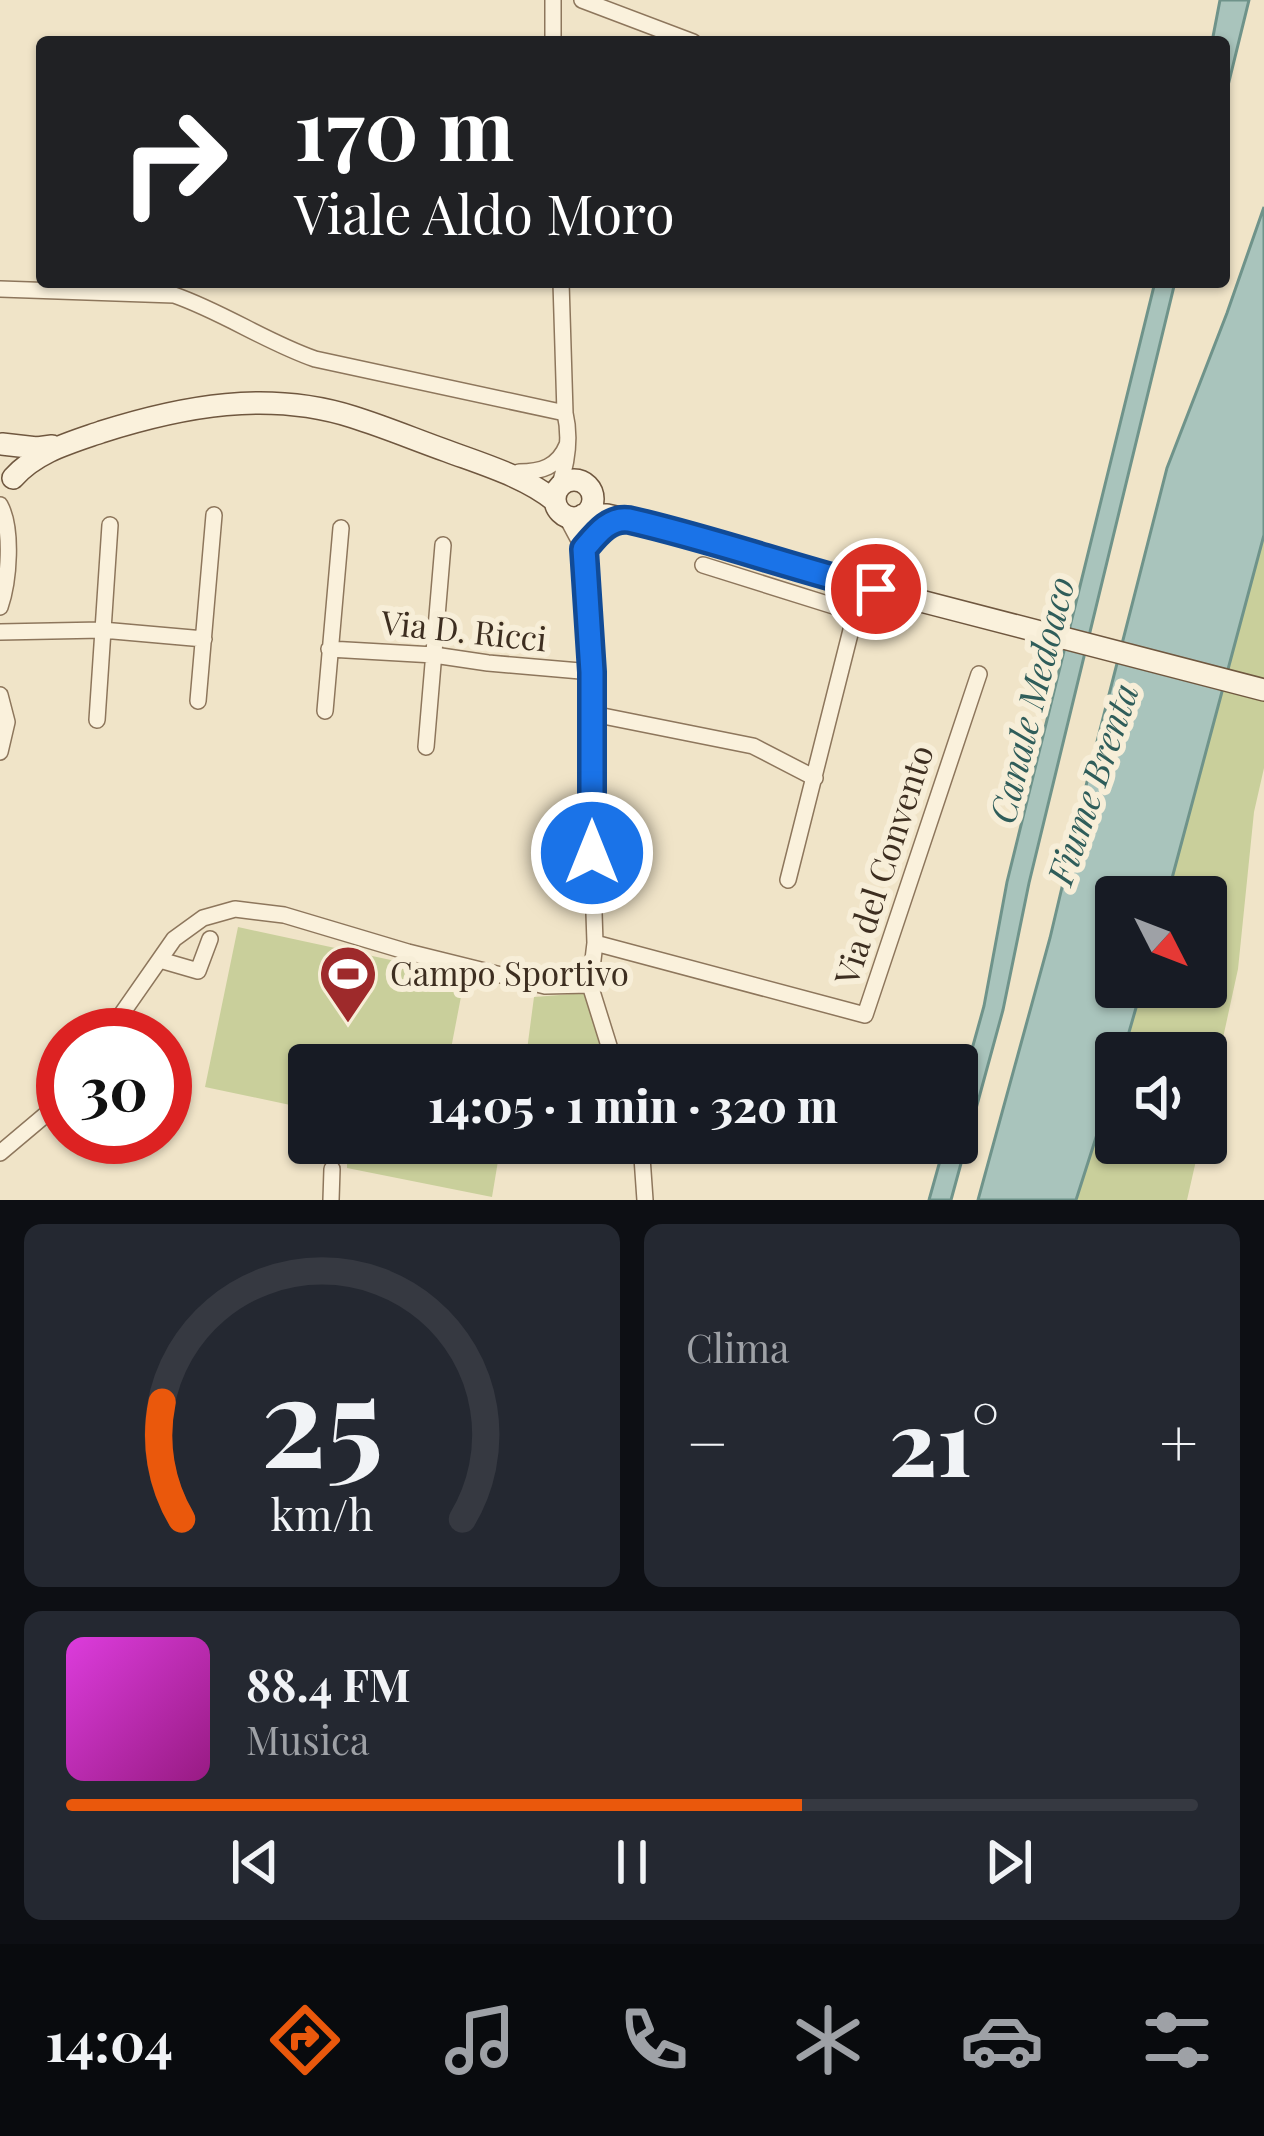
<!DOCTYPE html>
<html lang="it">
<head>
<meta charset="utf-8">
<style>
  :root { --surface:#171b24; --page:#242831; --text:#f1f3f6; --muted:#9ea1a6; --line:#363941; --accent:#ea580c }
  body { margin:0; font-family:"Playfair Display",serif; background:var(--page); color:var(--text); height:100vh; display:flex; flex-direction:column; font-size:45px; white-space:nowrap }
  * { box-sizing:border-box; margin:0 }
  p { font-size:39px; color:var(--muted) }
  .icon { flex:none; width:66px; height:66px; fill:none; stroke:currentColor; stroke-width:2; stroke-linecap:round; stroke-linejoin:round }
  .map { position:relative; height:1200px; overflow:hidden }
  .side { display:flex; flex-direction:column; gap:24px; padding:24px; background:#0d0f14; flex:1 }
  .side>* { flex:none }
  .hud { position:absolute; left:36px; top:36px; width:1194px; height:252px; border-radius:12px; box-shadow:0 3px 9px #0004; background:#202124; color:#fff; overflow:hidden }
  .needle { width:78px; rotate:132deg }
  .fabs { position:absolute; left:1095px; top:876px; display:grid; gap:24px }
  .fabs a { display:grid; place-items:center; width:132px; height:132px; border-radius:12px; background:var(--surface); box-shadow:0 3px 9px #0004; font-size:60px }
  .speed { position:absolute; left:36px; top:1008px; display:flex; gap:24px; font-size:60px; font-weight:700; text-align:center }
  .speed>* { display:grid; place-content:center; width:156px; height:156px; border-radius:50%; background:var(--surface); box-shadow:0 3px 9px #0004; line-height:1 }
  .speed .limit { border:18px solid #d22; background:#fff; color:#111 }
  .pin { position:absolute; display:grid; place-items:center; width:102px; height:102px; color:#fff; margin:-51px; border:6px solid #fff; border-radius:50%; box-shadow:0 3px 12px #0007 }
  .me { position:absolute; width:132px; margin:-66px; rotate:0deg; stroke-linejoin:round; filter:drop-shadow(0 0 9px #0008) }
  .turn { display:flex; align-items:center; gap:42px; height:252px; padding:0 60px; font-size:54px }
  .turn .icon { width:156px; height:156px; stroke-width:2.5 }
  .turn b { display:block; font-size:84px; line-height:102px }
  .big { font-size:90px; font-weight:800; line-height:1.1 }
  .side .tile { flex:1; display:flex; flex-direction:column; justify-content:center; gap:18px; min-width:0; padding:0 42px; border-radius:18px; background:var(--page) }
  .side .dial { align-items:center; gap:0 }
  .dial svg { height:312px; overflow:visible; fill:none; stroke:var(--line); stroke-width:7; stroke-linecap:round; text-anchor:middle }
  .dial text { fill:var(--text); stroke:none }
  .song { display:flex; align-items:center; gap:36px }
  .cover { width:144px; height:144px; border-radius:18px; background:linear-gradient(135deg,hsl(300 70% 55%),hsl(310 70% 35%)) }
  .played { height:12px; border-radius:6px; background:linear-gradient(90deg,var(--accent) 65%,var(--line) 65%) }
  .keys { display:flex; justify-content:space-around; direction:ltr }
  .heat { display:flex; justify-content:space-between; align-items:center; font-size:66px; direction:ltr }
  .side .tiles { flex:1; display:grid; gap:24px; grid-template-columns:1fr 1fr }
  .tile:last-child { grid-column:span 2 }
  .trip { position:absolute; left:288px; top:1044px; width:690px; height:120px; border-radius:12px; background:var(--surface); box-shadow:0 3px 9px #0004; font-weight:800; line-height:120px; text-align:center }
  .dock { display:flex; height:192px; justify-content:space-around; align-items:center; background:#090b0e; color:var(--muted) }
  .dock .icon { width:84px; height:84px }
  .dock .current { color:var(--accent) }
  .dock b { font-size:54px; color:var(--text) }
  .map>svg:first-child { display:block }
</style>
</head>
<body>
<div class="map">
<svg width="1264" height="1200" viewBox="0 0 1264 1200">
  <rect width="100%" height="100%" fill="#f0e4c8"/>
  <path fill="#c9cf9b" d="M1264,535v233l-10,44 -16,157 -32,147v-63h-83l19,-66h64v-90h-39z
    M238,927l227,49 -16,83 24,6h-164v44l-104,-22z
    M586,993l19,72h-80l9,-68z
    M1116,1075v68h84l-13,57h-111z
    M344,1143h157l-9,54 -145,-29v-5l-7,-1z"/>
  <path fill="#a9c4bc" stroke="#6f938a" stroke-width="3" d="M1220,0h29l-25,102v-60h-12z
    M1264,207v328l-97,362h-51v90h26l-19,66h-7v22l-40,125h-98l72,-262 40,-169 77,-301 60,-155z
    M1155,282h20l-146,601 -26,127 -52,190h-22l16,-57h12v-40l27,-97 23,-124z"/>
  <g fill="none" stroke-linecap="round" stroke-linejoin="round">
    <g stroke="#8d765c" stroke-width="18">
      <path id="street" d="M553,0v42
        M582,0l111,42
        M0,289l174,6c49,17 92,47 141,64l250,54
        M519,472c22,0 39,-5 48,-27
        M559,487c8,-24 12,-49 6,-74l-4,-131
        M0,505c13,24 9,76 0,102
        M583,515l3,9 -2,50 9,140 -1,139 3,90 -5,42 25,80
        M566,516l16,30
        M584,549l17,-19 21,-11
        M703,565l137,43 9,7 3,11 -64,254
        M0,632l102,-2 102,9
        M329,649l105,6 54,8 104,9
        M0,695l7,27 -7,30
        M198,701l16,-186
        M325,711l16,-183
        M593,714l160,32 62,32
        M97,720l13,-195
        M426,747l17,-202
        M595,943l270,72 114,-341
        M160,960l38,11 12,-32
        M107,1035l67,-96 29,-21 32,-9 49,6 124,37 137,34 45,-1
        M619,1143l22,6
        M641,1143l4,57
        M0,1153l63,-53
        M331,1200l1,-31"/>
    </g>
    <g stroke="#6f573f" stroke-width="24">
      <path id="secondary" d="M2,444l35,4 15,-2
        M13,478c23,-26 56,-35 88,-46 82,-26 167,-42 252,-15 32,10 63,23 94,34 35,13 79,26 108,50
        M555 499a19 19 0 1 1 38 0a19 19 0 1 1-38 0Z
        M583,515h24l72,16 126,40 459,119"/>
    </g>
    <use href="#street" stroke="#faf1dc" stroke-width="15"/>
    <use href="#secondary" stroke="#faf1dc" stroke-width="21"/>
  </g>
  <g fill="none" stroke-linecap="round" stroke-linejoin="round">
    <g stroke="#114b97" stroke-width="30">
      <path id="route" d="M592,853v-181l-8,-123c12,-14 25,-32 45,-29 83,19 164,48 247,69"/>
    </g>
    <use href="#route" stroke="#1a73e8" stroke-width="21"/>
  </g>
  <defs>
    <g id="stadium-pin" transform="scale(3)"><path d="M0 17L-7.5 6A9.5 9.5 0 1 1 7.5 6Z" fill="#9e2a2b" stroke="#f7eed8"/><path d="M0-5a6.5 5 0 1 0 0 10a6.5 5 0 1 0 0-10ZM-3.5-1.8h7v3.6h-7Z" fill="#fff"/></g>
  </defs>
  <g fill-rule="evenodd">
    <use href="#stadium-pin" x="348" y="974"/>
  </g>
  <g text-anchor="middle" stroke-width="12" stroke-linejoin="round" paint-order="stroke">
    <g font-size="33" fill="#3d2e20" stroke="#f7eed8">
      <text transform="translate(464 631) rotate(6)" y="12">Via D. Ricci</text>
      <text transform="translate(884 865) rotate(-72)" y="12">Via del Convento</text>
    </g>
    <g font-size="33" fill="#3d2e20" stroke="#f7eed8" text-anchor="start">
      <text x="390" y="986">Campo Sportivo</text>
    </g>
    <g font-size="36" font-style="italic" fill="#2f5d5a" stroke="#f7eed8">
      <text transform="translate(1032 700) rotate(-76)" y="13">Canale Medoaco</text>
      <text transform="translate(1093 784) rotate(-71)" y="13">Fiume Brenta</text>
    </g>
  </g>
</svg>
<div class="fabs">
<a><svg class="needle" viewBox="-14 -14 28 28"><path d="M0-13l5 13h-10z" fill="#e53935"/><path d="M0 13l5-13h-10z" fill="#9ea1a6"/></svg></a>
<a><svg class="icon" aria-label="sound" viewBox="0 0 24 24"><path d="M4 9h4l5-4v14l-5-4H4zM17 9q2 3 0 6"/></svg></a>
</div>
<div class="speed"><div class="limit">30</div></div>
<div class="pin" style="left:876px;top:589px;background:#d93025"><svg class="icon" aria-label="arrive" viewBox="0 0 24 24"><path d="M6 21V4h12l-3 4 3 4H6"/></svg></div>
<svg class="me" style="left:592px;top:853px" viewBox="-20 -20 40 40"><circle r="17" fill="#1a73e8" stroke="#fff" stroke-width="3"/><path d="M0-11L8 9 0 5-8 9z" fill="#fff"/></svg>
<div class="trip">14:05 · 1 min · 320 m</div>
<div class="hud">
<div class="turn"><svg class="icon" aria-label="right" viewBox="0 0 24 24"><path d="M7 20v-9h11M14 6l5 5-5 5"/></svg><div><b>170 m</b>Viale Aldo Moro</div></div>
</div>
</div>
<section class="side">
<div class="tiles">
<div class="tile dial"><svg viewBox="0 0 100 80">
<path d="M14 69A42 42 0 1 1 86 69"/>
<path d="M14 69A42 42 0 0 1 9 39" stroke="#ea580c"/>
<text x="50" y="56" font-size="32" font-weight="700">25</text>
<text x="50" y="72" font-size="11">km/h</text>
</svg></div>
<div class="tile"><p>Clima</p>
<div class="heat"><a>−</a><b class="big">21°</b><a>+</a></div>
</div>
<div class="tile">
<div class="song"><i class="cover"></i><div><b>88.4 FM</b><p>Musica</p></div></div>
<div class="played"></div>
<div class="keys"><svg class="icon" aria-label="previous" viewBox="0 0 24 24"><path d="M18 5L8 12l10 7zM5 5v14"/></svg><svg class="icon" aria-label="pause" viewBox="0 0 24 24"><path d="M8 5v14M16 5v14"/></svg><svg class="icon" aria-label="next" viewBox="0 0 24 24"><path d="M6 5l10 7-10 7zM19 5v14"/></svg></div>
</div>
</div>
</section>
<nav class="dock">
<b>14:04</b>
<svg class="icon current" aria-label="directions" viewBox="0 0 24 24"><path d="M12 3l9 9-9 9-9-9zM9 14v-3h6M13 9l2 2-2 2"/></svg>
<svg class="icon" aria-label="music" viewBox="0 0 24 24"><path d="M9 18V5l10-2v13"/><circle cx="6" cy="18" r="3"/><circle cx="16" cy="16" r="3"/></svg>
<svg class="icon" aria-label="phone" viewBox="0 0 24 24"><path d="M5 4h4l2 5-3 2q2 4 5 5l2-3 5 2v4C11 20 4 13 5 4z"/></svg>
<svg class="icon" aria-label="climate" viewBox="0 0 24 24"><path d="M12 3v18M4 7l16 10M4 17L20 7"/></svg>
<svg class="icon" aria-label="car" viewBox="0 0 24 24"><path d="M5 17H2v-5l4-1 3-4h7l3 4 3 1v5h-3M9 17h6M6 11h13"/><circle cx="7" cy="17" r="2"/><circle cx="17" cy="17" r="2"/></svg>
<svg class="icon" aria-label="filters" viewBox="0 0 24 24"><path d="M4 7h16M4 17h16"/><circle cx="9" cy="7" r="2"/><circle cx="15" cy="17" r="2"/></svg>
</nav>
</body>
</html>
